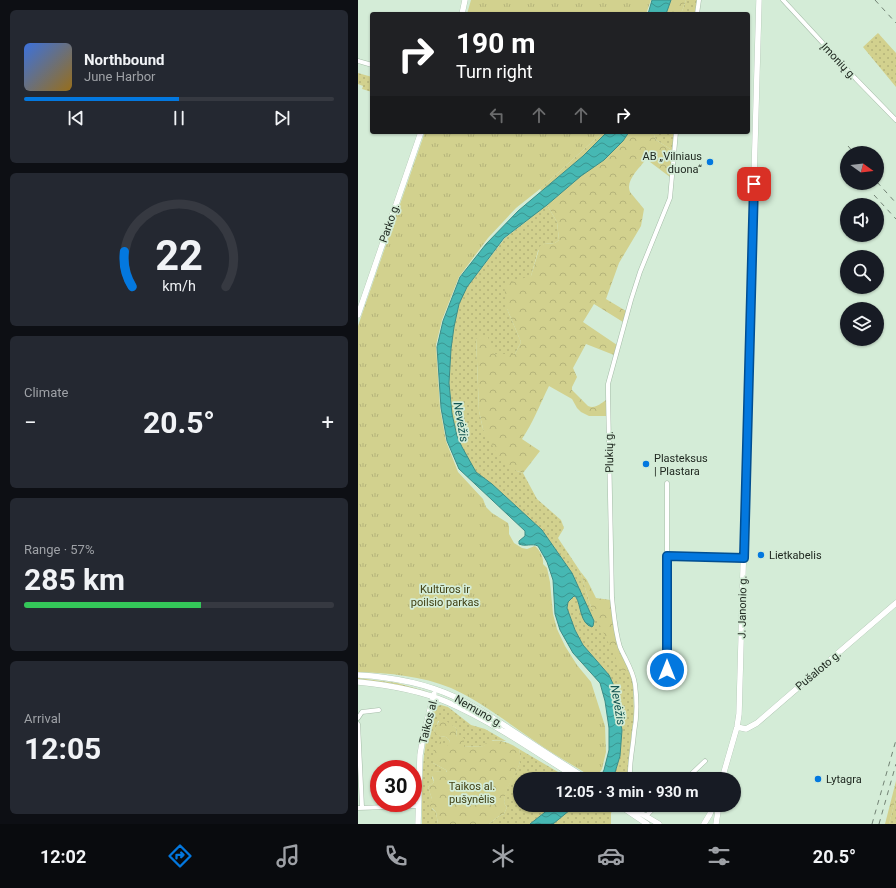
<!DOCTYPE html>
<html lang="en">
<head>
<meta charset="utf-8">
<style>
  :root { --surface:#171b24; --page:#242831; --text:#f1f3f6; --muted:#9ea1a6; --line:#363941; --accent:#0378df }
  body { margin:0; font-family:Roboto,sans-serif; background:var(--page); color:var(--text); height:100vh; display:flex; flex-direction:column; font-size:15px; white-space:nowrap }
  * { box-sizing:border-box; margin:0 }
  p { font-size:13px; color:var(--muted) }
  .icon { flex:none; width:22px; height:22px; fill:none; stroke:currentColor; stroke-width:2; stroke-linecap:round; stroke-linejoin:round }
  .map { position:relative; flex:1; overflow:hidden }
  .details { display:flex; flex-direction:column; gap:10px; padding:10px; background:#0d0f14; width:358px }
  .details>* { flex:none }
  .guide { position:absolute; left:12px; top:12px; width:380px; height:122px; border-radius:4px; box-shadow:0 1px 3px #0004; background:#202124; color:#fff; overflow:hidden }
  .needle { width:26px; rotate:105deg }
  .fabs { position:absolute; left:482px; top:146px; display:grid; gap:8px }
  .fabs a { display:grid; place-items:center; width:44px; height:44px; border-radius:50%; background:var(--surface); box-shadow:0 1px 3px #0004; font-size:20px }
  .speed { position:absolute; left:12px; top:760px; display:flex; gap:8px; font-size:20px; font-weight:700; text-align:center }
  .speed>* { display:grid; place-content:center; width:52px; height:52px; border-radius:50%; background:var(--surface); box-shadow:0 1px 3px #0004; line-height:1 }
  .speed .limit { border:6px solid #d22; background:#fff; color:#111 }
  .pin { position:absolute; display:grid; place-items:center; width:34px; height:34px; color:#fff; margin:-17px; border-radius:8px; box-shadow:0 2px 6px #0006 }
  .me { position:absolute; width:44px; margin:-22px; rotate:0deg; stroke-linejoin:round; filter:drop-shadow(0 0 3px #0008) }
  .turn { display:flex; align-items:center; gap:14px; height:84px; padding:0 20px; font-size:18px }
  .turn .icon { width:52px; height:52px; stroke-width:2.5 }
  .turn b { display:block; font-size:28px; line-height:34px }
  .lanes { display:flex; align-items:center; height:38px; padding:0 20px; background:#0003; justify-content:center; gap:20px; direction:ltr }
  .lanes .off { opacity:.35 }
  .big { font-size:30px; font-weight:700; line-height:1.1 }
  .details .widget { flex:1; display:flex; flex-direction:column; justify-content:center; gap:6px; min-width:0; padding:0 14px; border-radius:6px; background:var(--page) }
  .details .dial { align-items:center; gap:0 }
  .dial svg { height:104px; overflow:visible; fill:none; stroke:var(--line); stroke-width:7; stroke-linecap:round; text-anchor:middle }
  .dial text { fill:var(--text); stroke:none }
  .song { display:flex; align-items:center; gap:12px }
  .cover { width:48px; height:48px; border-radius:6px; background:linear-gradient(135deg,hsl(220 70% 55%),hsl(40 70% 35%)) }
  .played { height:4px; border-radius:2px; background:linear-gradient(90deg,var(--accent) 50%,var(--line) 50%) }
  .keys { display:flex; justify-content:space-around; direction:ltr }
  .heat { display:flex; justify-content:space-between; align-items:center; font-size:22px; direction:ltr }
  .charge { height:6px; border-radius:3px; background:linear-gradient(90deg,#34c759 57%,var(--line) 0) }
  .trip { position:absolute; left:155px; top:772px; width:228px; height:40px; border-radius:20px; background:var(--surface); box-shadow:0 1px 3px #0004; font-weight:700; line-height:40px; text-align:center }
  .dock { display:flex; height:64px; justify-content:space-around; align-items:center; background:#090b0e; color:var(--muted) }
  .dock .icon { width:28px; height:28px }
  .dock .current { color:var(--accent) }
  .dock b { font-size:18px; color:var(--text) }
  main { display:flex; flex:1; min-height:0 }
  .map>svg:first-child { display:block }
</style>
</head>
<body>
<main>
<section class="details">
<div class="widget">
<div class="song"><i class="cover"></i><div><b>Northbound</b><p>June Harbor</p></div></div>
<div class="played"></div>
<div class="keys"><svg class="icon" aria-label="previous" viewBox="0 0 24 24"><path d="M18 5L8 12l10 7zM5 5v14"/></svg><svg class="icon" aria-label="pause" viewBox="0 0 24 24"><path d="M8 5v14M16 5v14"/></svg><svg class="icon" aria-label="next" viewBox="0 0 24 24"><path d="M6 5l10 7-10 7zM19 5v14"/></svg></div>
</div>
<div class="widget dial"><svg viewBox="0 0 100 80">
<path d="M14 69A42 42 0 1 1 86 69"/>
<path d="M14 69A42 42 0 0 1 8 42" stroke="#0378df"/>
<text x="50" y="56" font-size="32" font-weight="700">22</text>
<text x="50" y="72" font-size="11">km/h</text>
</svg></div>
<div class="widget"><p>Climate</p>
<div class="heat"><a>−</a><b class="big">20.5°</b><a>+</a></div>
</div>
<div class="widget"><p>Range · 57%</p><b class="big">285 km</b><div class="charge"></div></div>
<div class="widget"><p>Arrival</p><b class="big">12:05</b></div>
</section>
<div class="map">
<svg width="538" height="824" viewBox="0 0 538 824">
  <defs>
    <pattern id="grass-dots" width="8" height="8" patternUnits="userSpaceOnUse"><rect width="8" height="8" fill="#d2d18e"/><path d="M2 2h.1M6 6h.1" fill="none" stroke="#b4b37a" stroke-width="1.8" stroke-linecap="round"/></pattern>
    <pattern id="forest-crowns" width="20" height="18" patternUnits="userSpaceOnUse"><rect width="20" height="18" fill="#d2d18e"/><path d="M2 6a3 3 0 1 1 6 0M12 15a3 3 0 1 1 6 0" fill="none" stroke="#b4b37a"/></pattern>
    <pattern id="park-tufts" width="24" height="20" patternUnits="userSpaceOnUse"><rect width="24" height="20" fill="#d2d18e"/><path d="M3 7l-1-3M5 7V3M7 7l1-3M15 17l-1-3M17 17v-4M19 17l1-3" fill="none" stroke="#b4b37a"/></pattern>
    <pattern id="water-waves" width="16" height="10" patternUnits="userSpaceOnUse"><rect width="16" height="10" fill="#46b8b3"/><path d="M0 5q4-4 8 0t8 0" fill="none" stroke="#3a9691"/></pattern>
  </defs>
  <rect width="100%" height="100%" fill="#d4ecd7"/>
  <path fill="url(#grass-dots)" d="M328,0h12l-3,14h-14z
    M520,33l18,20v34l-33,-40z
    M0,73l14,4v15l-10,-3 1,-3 -5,-2z
    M295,132h22l-3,18 -16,-10z
    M189,205l10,17 2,18 -4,3 -11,1 -6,7 -7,25 -24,33 14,33 -6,12h-20l-19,-17 3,74 4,18 34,42 6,2 14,26 24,21 3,8 -6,10 22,33 11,36 39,63 3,13 1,30 -7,66h-14l7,-23 2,-26 -13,-55 -26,-30 -8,-15 -8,-22v-6l7,-6 4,4 2,11 14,10 -22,-48 -30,-43 -50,-46 -16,-12 -6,-9 -13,-27 -5,-22 -3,-31 2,-34 3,-22 5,-23 8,-17 38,-49z
    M0,678l39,5 32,9 -35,-8 -36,-5z
    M83,705l7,2 23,18 14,4 21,12 -13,-1 -9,6 -21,1 -6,-10 -1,-9 -5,-3 -13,-4 -1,5 -3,5 6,5 6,1 4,4 -2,5 -15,17 13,7 1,3 -12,-2 -3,7 2,4 -6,5 4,12v10l4,3 2,12h-16c0,-34 -1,-68 8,-101 1,-6 2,-13 7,-17z
    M161,749l51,30h-50v26h34l-24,19h-41l10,-8 5,-2 3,-7 -2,-2c-5,-21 21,-33 14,-56z
    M538,797v27h-7z
    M218,805h35l4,2 -4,6v11h-58z"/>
  <path fill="url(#forest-crowns)" d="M313,0h15l-5,14h-15z
    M245,132h4l-24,24 -41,35 -2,-2z
    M271,132h24l3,8 16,10 -2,27 -24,-18c-6,9 -21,21 -16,33l14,17 -3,17 -22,37 -13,36 20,12 -3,11 -29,-18 -11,18 34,23 -3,10 -28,-11 -13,24 4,9 -5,10v3l16,16c7,3 12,-2 18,-6v16h-17l-8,-4 -4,-4 -5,-9 -23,-13c-9,18 -16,37 -27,53l18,12 -17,22 -6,-2 -17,-12 -17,-30 -4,-18 -3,-74 11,-2 8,19h20l6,-12 -14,-33 -3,-25 27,-8 9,-30 4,-2 11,-1 4,-3 -2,-18 -10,-17 34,-29 23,-16 19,-19z
    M222,571l7,9 9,18 15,2 3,31 16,39 -8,1 -31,-64z
    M82,719l5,1 11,8 1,9 7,1v9l20,-1 3,-5c14,-2 21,1 32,8 7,23 -18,35 -14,56l2,2 -3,7 -5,2 -10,8h-51l-2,-12 -6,-6 2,-7 -4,-12 6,-5 -2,-10 3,-1 12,1 -1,-2 -13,-7c0,-9 -1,-16 7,-22l7,5 3,-5 -4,-4 -6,-1 -5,-2 -1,-3z
    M538,781v16l-7,27h-4z"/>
  <path fill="url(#park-tufts)" d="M113,0h180l-5,14h-179z
    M67,132h178l-63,57 -24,19 -28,30 -29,39 -17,43 -6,25 4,63 6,33 12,31 25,27 3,8 6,6 16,10 1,4v7l5,9 8,5 5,1 8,-3c5,4 9,12 8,18l4,4 3,14 3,32 4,15 8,17 12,19 14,17 14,44 1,26 -4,17 -7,10c-19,-12 -40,-24 -59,-37 -28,-19 -54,-40 -85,-54 -29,-12 -62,-15 -93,-16v-346z"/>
  <path fill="url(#water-waves)" stroke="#3b8d87" d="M294,0h19l-5,14h-18z
    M249,132h22l-6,9 -19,19 -23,16 -34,29 -43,33 -37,49 -8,17 -5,23 -3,22 -2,34 3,31 5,22 5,11 14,25 16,12 50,46 30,43 22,48 -1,5 -1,1c-12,-3 -11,-22 -16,-30l-2,-1 -6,6 -1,6 8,22 8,15 26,30 5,11 8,44 -2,26 -7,23h-18l6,-3 3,-6 5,-20v-22l-4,-27 -5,-18 -27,-30 -13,-23 -5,-16 -2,-34 -6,-18 -9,-16c-6,-3 -13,1 -19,-2v-3l6,-5v-5l-66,-62 -12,-28 -6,-33 -4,-61 6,-26 17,-44 26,-33 32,-33 65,-55z
    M196,805h22l-23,19h-23z"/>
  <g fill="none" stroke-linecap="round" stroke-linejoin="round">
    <g stroke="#a5bca8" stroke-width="5">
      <path id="minor" d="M425,0l73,79 40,41
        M339,14l2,-14
        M0,61l14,4
        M309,556l77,2
        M309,670v-187
        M0,718l4,-6 17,-2
        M0,724l4,83
        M272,779c-1,-16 3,-31 4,-46 3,-15 3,-33 1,-49 -2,-14 -10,-25 -15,-37 -5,-16 -6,-32 -8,-49l-4,-204v-10l23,-84 9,-28 30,-74 6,-66
        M328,779l19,-18
        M0,808l60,-2
        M288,816l11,-11"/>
    </g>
    <g stroke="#a5bca8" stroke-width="6">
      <path id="major" d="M104,14l3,-14
        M0,315l63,-183
        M0,675c33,2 67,8 97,22 22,10 41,23 61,36 23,15 47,31 71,46
        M0,682c30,3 61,8 89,20 46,20 89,50 131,77
        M379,727l9,2 11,-6 139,-120
        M364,779l15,-52 2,-13 20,-714
        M261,805l28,19
        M269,805l32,19
        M60,824l2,-69 3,-18 11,-43
        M346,824l6,-10 3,-9
        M358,824l3,-19"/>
    </g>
    <use href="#minor" stroke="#fff" stroke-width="4"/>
    <use href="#major" stroke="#fff" stroke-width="5.5"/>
    <path stroke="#728274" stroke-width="1" stroke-dasharray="5 5" stroke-linecap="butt" d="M517,0l21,23
      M490,146l6,7
      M519,182l19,21
      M516,195l22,24
      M514,824l24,-84
      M521,824l17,-60"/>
  </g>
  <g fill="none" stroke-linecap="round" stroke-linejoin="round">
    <g stroke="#024e91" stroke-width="10">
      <path id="route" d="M309,670v-114l77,2 10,-374"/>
    </g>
    <use href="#route" stroke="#0378df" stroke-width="7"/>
  </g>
  <g fill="#0378df" stroke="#d4ecd7" stroke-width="1.5">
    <circle cx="352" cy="162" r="4"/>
    <circle cx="288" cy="464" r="4"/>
    <circle cx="403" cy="555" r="4"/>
    <circle cx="460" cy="779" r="4"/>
  </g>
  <g text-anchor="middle" stroke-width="3.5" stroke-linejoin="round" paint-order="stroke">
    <g font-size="11" fill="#202921" stroke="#d4ecd7">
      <text transform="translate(481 61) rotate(47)" y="4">Įmonių g.</text>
      <text transform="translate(31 223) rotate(-71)" y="4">Parko g.</text>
      <text transform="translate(251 452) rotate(-91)" y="4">Plukių g.</text>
      <text transform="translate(384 607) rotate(-89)" y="4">J. Janonio g.</text>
      <text transform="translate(460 670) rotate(-40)" y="4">Pušaloto g.</text>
      <text transform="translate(121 711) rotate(30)" y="4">Nemuno g.</text>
      <text transform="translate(70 721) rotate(-76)" y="4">Taikos al.</text>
    </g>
    <g font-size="11" fill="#202921" stroke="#d4ecd7" text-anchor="start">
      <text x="344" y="160" text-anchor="end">AB „Vilniaus<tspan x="344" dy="13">duona“</tspan></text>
      <text x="296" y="462">Plasteksus<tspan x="296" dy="13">| Plastara</tspan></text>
      <text x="411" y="559">Lietkabelis</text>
      <text x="468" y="783">Lytagra</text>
    </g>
    <g font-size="11" fill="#414014" stroke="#d4ecd7">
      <text x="87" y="593">Kultūros ir<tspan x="87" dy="13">poilsio parkas</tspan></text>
      <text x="114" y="790">Taikos al.<tspan x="114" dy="13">pušynėlis</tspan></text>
    </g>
    <g font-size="12" font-style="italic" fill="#115350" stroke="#d4ecd7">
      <text transform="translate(103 422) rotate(80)" y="4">Nevėžis</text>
      <text transform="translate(260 705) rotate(80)" y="4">Nevėžis</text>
    </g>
  </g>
</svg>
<div class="fabs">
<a><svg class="needle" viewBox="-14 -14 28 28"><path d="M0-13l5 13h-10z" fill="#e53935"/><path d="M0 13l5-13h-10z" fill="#9ea1a6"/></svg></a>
<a><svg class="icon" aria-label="sound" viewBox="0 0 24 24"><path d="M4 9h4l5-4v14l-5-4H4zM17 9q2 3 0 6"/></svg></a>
<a><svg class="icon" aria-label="search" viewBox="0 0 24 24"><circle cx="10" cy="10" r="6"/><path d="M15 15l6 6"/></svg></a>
<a><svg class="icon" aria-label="layers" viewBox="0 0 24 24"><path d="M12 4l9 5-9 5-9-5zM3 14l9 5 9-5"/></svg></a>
</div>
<div class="speed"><div class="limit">30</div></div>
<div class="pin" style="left:396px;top:184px;background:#d93025"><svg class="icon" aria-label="arrive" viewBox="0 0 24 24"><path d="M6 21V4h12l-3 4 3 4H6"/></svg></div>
<svg class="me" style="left:309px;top:670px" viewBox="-20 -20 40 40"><circle r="17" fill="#0378df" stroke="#fff" stroke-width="3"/><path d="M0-11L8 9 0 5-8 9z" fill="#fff"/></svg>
<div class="trip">12:05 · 3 min · 930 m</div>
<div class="guide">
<div class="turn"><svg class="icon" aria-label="right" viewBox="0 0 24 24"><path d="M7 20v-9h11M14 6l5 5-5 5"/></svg><div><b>190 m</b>Turn right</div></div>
<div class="lanes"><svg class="icon off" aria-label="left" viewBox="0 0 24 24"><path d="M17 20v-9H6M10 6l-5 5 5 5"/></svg><svg class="icon off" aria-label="ahead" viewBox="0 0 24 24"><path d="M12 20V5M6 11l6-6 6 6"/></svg><svg class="icon off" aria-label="ahead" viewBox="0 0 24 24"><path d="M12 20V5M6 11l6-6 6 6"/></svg><svg class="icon" aria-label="right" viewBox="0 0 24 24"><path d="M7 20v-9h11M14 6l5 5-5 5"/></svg></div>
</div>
</div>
</main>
<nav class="dock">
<b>12:02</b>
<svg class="icon current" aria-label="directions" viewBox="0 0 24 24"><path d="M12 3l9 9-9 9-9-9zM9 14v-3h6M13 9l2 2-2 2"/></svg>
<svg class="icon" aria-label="music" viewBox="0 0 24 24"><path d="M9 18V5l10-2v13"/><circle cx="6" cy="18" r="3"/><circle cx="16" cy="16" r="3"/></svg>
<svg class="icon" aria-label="phone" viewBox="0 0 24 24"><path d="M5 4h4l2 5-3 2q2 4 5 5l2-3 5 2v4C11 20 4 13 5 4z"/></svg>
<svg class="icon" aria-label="climate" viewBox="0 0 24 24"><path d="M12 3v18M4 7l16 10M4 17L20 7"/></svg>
<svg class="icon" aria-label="car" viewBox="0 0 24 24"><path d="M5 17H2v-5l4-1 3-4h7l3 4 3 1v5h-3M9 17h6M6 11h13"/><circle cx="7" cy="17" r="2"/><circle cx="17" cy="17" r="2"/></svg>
<svg class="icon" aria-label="filters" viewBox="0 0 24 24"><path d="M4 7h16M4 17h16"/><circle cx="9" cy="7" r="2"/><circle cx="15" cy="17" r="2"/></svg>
<b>20.5°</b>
</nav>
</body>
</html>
